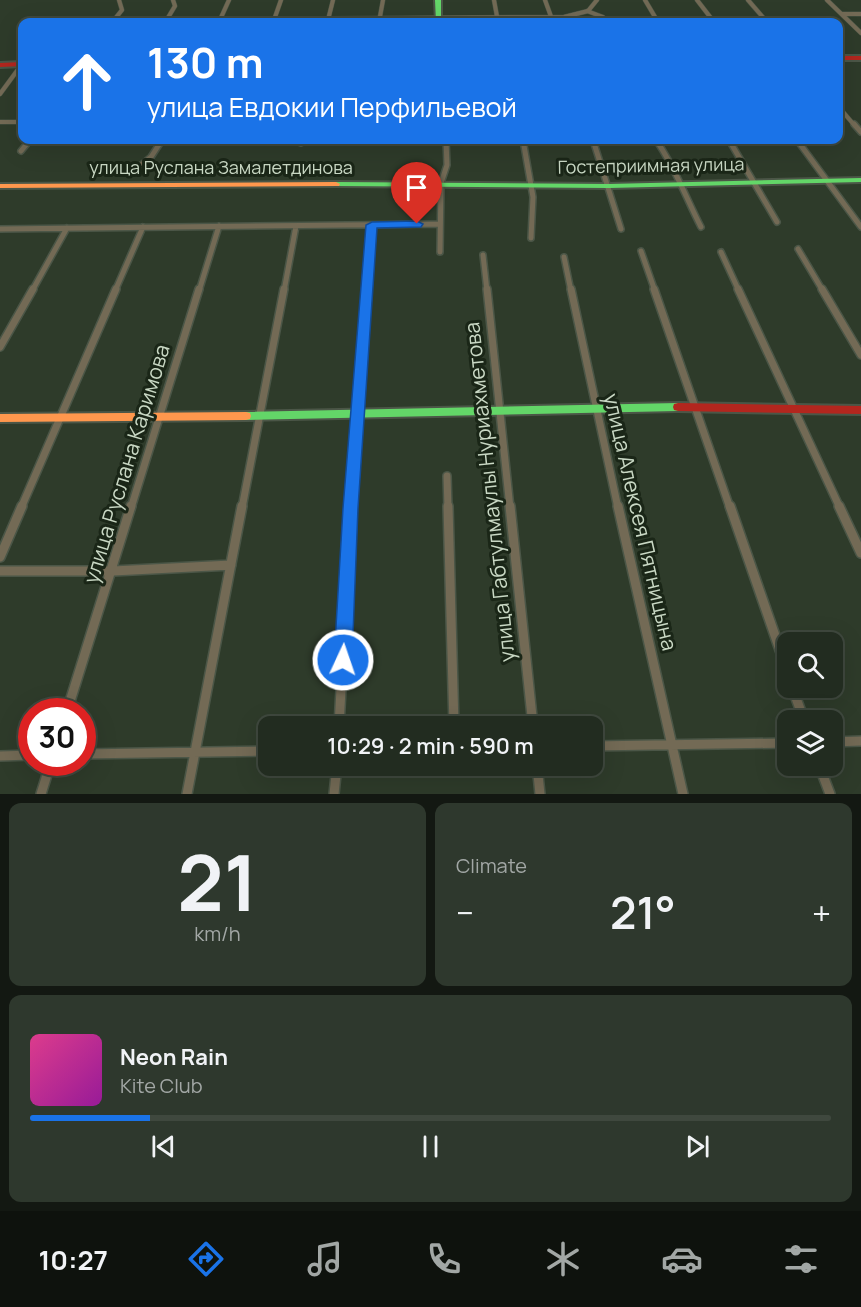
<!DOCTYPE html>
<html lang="en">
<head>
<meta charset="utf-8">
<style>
  :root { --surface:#222c20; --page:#2e382d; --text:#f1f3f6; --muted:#a2a7a5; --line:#3f483e; --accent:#1a73e8 }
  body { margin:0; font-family:Manrope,sans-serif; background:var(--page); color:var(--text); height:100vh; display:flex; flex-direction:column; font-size:22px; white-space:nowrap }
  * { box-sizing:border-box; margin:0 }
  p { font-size:20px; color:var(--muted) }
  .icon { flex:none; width:33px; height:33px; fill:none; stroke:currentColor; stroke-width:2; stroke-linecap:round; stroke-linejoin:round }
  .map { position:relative; height:794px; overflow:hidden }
  .side { display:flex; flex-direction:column; gap:9px; padding:9px; background:#131812; flex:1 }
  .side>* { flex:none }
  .top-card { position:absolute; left:18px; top:18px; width:825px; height:126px; border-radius:12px; box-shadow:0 6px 24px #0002,0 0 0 2px var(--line); background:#1a73e8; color:#fff; overflow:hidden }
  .buttons { position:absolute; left:777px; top:632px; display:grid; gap:12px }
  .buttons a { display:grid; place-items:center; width:66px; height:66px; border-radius:12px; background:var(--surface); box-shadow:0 6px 24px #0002,0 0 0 2px var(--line); font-size:30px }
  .speed { position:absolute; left:18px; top:698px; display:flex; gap:12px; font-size:30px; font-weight:700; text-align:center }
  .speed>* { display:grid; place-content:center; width:78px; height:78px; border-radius:50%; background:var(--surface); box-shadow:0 6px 24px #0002,0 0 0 2px var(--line); line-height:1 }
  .speed .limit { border:9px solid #d22; background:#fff; color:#111 }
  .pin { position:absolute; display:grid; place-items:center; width:51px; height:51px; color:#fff; margin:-62px -26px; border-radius:50% 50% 50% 0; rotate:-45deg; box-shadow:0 0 6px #0007 }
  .pin .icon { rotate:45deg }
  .me { position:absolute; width:66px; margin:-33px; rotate:3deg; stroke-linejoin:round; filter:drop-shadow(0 0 4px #0008) }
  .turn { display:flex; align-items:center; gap:21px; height:126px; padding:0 30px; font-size:27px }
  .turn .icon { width:78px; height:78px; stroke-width:2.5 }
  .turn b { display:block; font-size:42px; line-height:51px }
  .big { font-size:45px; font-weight:600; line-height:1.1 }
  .side .widget { flex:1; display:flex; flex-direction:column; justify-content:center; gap:9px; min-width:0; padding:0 21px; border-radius:12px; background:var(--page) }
  .side .dial { align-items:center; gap:0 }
  .dial b { font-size:78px; line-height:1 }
  .song { display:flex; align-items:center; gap:18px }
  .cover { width:72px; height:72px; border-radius:9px; background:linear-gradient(135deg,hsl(330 70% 55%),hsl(300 70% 35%)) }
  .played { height:6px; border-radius:3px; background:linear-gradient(90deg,var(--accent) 15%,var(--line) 15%) }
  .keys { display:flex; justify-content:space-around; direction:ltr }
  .heat { display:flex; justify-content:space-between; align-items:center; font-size:33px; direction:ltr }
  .side .tiles { flex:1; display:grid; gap:9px; grid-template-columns:1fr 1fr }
  .widget:last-child { grid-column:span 2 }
  .trip { position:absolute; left:258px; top:716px; width:345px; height:60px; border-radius:12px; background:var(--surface); box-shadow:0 6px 24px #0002,0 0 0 2px var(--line); font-weight:600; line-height:60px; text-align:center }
  .dock { display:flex; height:96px; justify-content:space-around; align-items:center; background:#0e120d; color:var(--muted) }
  .dock .icon { width:42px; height:42px }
  .dock .current { color:var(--accent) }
  .dock b { font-size:27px; color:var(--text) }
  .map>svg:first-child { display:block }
</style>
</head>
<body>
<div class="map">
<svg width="861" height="794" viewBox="0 0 861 794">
  <rect width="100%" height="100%" fill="#2e3b2a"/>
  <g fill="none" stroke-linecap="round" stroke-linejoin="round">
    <g stroke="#4b5647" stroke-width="5">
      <path id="street-far3" d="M494,0l4,22
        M545,0l8,22
        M645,0l13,22
        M697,0l17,22
        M748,0l19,22
        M827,0l34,33
        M587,11l16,6 4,5
        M842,14h19
        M114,20l8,-10 -3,-10
        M115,20l449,-3 24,-6 9,-11
        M274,20l7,-20
        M328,20l5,-20
        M166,21l9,-15 -2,-6
        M219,22l10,-22
        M379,22l4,-22
        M0,94l22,-30
        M838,106l17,20
        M0,122h22"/>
    </g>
    <g stroke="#4b5647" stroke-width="8">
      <path id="street-far2" d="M854,124l7,8
        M523,140l10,57 -2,41
        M593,140l28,89
        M656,140c19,27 30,58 45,87
        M729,140l48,82
        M797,140l64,87
        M301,143l1,-3
        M21,151l9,-11
        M140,166l11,-9 11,-17
        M0,229l440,-5
        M798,249l25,42
        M641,251l14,40
        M440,252l1,-69 6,-18 -1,-25
        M721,252l18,39
        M483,255l4,36
        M564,257l7,34
        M32,291l35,-63
        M115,291l28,-64
        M199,291l20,-65
        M284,291l12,-65
        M367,291l5,-66"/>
    </g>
    <g stroke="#4b5647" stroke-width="10">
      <path id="street-far1" d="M487,289l23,219
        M571,289l47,219
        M654,289l76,219
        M738,289l102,219
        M822,289l39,66
        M0,347l33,-58
        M447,476l1,32
        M21,508l95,-219
        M131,508l68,-219
        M242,508l42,-219
        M351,508l16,-219"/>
    </g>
    <g stroke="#4b5647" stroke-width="12">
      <path id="street" d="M448,506l6,220
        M510,506l23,220
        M618,506l65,288
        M730,506l58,167
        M839,506l22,47
        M0,557l22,-51
        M0,571h113l118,-6
        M792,687l12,33
        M67,711l64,-205
        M339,726l12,-220
        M832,742l29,-1
        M592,746l196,-3
        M82,754l186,-3
        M0,756l32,-1
        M537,765l3,29
        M819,765l11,29
        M41,794l10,-32
        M187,794l55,-288
        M334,794l3,-29"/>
    </g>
    <g stroke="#4b5647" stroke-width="4">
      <path id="fast" d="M435,0h6v22h-5z
        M861,178v4l-252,6 -273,-2 -4,-2 4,-2 273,2z
        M678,403l4,1 1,3 -1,3 -4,1 -432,9 -4,-1 -1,-3 1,-3 4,-1z"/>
    </g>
    <g stroke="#4b5647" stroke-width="4">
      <path id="slow" d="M336,182l4,2 -1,2 -339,2v-4z
        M246,412l4,1 1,3 -1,3 -4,1 -246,2v-8z"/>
    </g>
    <g stroke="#4b5647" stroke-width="4">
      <path id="jam" d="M838,56h23v4h-23z
        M22,62v4l-22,1v-4z
        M678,403l183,3v8l-183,-3 -4,-1 -1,-3 1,-3z"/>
    </g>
    <use href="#street-far3" stroke="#736a55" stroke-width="4"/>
    <use href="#street-far2" stroke="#736a55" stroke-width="5"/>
    <use href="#street-far1" stroke="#736a55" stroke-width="7"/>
    <use href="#street" stroke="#736a55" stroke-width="9"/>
    <use href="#fast" fill="#63d668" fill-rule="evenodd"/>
    <use href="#slow" fill="#ff974d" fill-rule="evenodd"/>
    <use href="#jam" fill="#b3261e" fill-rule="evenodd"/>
  </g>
  <path fill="#1a73e8" stroke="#114b97" stroke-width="1.5" d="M417,221l6,3 -2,3 -44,1 -19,280 -6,152 -3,7 -6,3 -7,-3 -2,-7 9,-152 23,-283 6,-3z"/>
  <g text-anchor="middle" stroke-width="6" stroke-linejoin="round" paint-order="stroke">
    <g font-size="18" fill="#c9d8c4" stroke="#1a2617">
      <text transform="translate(651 166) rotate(-1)" y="6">Гостеприимная улица</text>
      <text x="221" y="174">улица Руслана Замалетдинова</text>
    </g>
    <g font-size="21" fill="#c9d8c4" stroke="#1a2617">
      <text transform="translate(127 464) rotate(-73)" y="7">улица Руслана Каримова</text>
      <text transform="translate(490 492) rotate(-96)" y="7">улица Габтулмаулы Нуриахметова</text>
      <text transform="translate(640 522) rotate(77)" y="7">улица Алексея Пятницына</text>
    </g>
  </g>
</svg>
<div class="buttons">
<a><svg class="icon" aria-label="search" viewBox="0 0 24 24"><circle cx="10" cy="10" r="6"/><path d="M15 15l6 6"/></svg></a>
<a><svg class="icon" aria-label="layers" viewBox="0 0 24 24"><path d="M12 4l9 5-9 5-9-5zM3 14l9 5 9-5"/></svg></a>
</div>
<div class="speed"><div class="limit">30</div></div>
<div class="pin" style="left:417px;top:224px;background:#d93025"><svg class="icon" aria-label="arrive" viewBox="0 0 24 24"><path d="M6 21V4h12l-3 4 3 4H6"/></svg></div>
<svg class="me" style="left:343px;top:660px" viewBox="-20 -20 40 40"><circle r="17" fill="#1a73e8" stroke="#fff" stroke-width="3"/><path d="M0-11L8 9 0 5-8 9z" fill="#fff"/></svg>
<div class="trip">10:29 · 2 min · 590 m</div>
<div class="top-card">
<div class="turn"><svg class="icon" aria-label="ahead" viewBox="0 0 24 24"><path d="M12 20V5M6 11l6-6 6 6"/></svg><div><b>130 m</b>улица Евдокии Перфильевой</div></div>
</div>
</div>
<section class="side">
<div class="tiles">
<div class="widget dial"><b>21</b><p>km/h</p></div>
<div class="widget"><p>Climate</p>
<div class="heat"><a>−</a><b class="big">21°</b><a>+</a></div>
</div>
<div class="widget">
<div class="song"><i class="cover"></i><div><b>Neon Rain</b><p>Kite Club</p></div></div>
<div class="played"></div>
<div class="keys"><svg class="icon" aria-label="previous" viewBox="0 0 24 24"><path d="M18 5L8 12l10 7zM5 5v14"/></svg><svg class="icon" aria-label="pause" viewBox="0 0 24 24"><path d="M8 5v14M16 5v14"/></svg><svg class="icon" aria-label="next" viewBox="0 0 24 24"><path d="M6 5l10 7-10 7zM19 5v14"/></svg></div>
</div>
</div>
</section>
<nav class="dock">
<b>10:27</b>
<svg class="icon current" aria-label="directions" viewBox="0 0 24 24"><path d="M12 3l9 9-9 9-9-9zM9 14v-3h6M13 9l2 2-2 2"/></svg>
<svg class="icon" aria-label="music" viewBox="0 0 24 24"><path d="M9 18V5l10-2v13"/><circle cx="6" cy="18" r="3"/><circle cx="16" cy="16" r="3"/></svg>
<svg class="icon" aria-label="phone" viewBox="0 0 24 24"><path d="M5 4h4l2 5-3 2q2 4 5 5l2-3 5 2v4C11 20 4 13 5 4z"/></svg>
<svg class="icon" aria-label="climate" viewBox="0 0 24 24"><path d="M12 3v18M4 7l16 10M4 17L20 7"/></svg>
<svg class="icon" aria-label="car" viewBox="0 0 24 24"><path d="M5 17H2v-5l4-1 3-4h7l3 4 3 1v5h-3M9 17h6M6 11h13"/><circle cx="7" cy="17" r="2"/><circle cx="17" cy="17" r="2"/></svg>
<svg class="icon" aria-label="filters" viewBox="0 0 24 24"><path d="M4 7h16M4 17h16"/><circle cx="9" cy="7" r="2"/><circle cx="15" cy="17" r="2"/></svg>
</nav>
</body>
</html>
